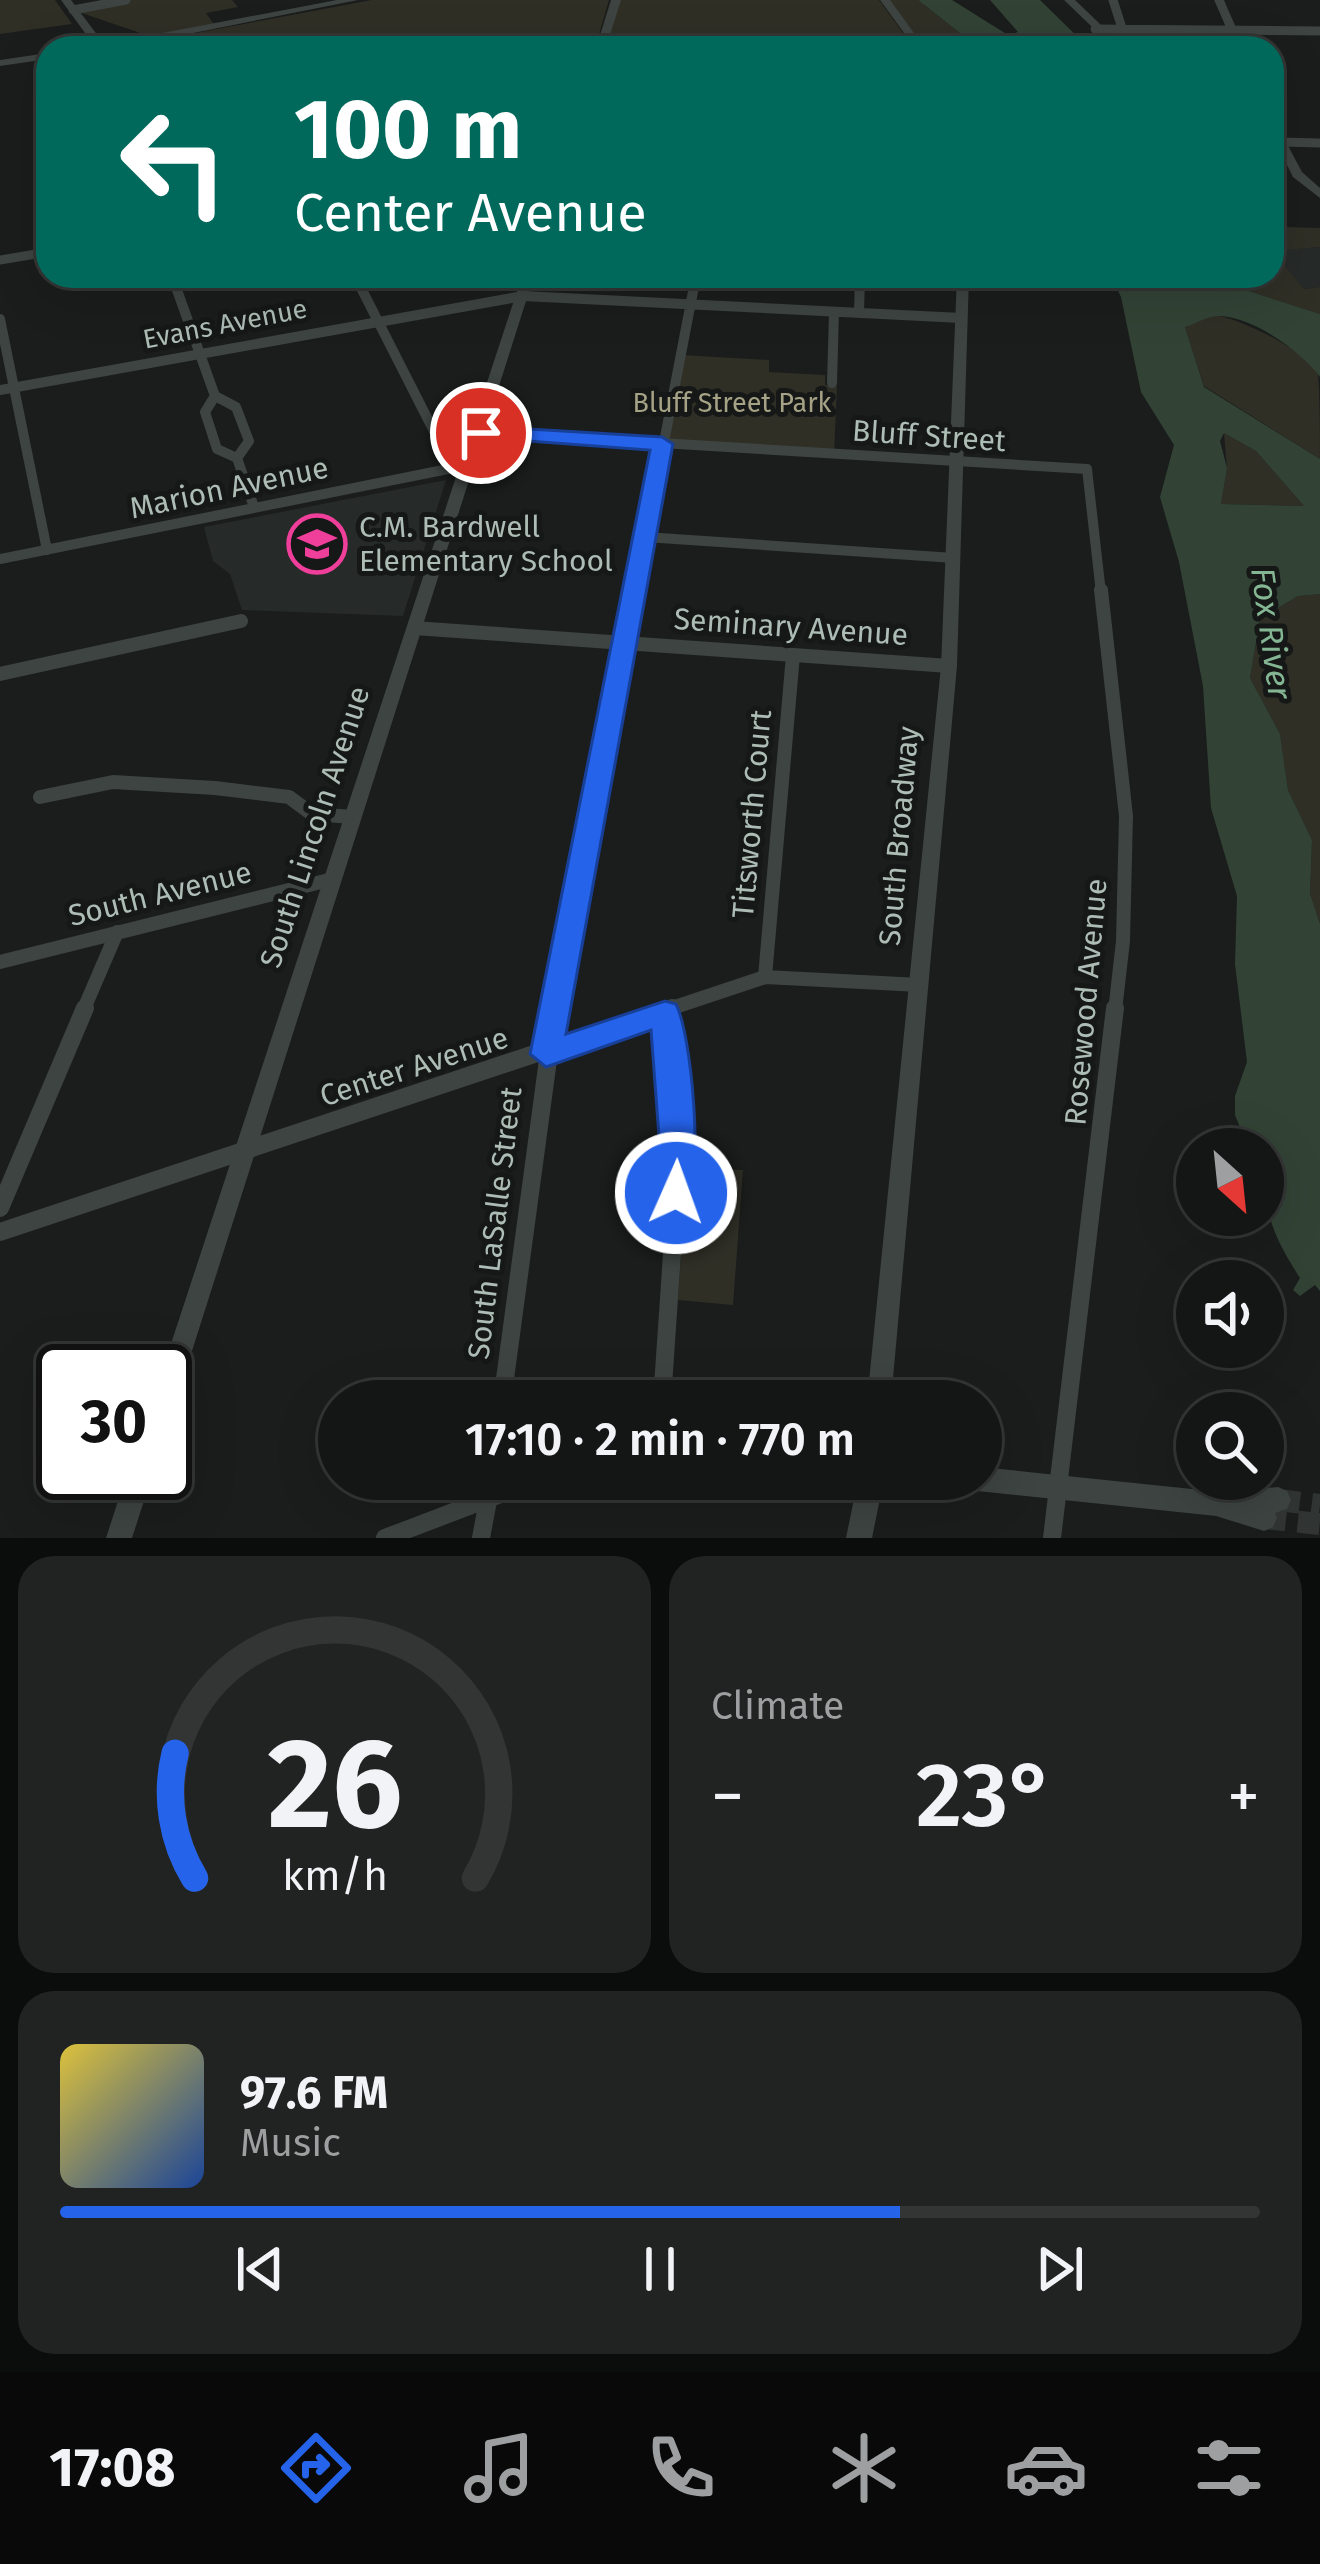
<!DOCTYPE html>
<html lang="en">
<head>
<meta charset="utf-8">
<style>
  :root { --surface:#141615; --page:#212322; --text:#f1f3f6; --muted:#9d9fa0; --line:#333534; --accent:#2563eb }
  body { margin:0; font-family:"Fira Sans",sans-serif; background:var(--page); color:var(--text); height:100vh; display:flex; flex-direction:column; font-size:45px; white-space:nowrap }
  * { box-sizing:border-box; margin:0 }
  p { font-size:39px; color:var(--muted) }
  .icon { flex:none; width:66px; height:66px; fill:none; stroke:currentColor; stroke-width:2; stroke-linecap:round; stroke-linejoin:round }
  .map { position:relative; height:1538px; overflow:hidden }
  .sheet { display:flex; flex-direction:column; gap:18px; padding:18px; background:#0b0c0c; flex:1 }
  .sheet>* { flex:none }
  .guide { position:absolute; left:36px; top:36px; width:1248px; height:252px; border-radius:36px; box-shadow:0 12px 48px #0002,0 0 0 3px var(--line); background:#00695c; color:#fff; overflow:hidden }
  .needle { width:78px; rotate:153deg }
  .buttons { position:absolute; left:1176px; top:1128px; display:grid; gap:24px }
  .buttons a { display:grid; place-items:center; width:108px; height:108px; border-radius:50%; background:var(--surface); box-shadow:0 12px 48px #0002,0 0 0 3px var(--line); font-size:60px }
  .speed { position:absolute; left:36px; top:1344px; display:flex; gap:24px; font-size:60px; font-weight:700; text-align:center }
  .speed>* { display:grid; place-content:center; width:156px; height:156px; border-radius:50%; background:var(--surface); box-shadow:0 12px 48px #0002,0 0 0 3px var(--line); line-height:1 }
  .speed .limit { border:6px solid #111; border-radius:18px; background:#fff; color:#111 }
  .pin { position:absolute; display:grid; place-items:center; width:102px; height:102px; color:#fff; margin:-51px; border:6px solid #fff; border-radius:50%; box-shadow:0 3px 12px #0007 }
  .me { position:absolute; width:132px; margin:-66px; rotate:2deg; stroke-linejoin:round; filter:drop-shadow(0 0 9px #0008) }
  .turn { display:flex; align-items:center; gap:42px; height:252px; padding:0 60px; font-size:54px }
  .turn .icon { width:156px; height:156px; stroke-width:2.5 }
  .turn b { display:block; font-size:84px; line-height:102px }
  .big { font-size:90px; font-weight:600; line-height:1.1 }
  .sheet .tile { flex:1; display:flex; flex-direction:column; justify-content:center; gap:18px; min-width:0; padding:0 42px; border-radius:36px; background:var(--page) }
  .sheet .dial { align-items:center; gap:0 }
  .dial svg { height:312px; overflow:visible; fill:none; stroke:var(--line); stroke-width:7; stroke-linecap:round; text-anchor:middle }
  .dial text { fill:var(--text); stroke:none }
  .song { display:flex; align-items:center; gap:36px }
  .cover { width:144px; height:144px; border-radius:18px; background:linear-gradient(135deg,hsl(50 70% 55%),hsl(220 70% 35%)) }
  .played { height:12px; border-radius:6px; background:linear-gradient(90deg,var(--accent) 70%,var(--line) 70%) }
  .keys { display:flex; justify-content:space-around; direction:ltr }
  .heat { display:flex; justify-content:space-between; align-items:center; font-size:66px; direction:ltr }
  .sheet .tiles { flex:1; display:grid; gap:18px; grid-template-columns:1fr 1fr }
  .tile:last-child { grid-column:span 2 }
  .trip { position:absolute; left:318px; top:1380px; width:684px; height:120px; border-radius:60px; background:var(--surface); box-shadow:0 12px 48px #0002,0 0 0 3px var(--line); font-weight:600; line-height:120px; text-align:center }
  .menu { display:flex; height:192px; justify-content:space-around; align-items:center; background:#080908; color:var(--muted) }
  .menu .icon { width:84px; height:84px }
  .menu .on { color:var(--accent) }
  .menu b { font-size:54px; color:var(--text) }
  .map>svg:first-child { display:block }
</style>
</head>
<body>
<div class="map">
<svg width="1320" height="1538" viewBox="0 0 1320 1538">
  <rect width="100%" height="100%" fill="#1a1d1c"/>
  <path fill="#262a29" d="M1320,247v40l-16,2 -32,-39z
    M446,480l-43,136 -161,-6 -12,-36 -17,-13 -9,-34z"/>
  <path fill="#302f26" d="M0,0h55l17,24 -72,10z
    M127,0h105l6,7 -32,6 9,13 -60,12 -82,-28z
    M372,0h237l-14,48h-406l-20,-10z
    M620,0h259l35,48h-308z
    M888,0h30l61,48h-53z
    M1272,208l13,19 35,1v19l-47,4 31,38 16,-2v27l-118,-38h70z
    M1214,315c25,3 93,35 104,60 2,21 2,61 2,84l-116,-73 -19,-59z
    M681,355l88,5v12l56,3v10l12,1 -3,68 -172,-10z
    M1224,433l32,18 48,55 -83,-2 6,-36z
    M1320,594v330l-10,-29 2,-55 -24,-50 -8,-56 -30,-56 10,-59 38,-23z
    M687,1167l56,3 -10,135 -55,-5z"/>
  <path fill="#324336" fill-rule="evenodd" d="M918,0h34l56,35 10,-3 -28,-32h50l49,48h-110z
    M1111,276h91l118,38v63c-19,-26 -66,-59 -99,-61 -13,-1 -25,8 -36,11l19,60 116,72v135l-22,2 -38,23 -10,59 30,56 8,56 24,50 -2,54 10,30v367l-5,-6 -15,11 -7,-6 7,-12c-31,-48 -37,-70 -37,-129h-14l-14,-34v-19l12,-34 -12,-98 2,-68 -26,-88 -8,-122 -24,-124 -19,-65 14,-52 -33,-53 -20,-95zM1224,433l32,18 48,55 -83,-2 6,-36 -7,-27z"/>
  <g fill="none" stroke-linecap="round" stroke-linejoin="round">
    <path stroke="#303533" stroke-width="22" stroke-dasharray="22 12" stroke-linecap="butt" d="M1278,1500l42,5
      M1264,1518l56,6"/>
    <path stroke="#3d4441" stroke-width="9" d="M1113,0l9,28
      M1219,0l21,48
      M73,10l53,-10
      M1095,29l225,2
      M1272,122l9,20 39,1
      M0,260l48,-8"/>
    <path stroke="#3d4441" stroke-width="10" d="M172,276l43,120 21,11 13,34 -12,17
      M355,276l91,179
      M859,313l1,-37
      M0,319l47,231
      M832,383l2,-71
      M0,390l523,-94 438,22
      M215,396l-10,16 12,37 20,9 17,49
      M481,432l606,37 14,124
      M645,537l309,21
      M0,559l468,-94
      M635,593l61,-317"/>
    <path stroke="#3d4441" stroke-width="14" d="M1101,590l25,226 -3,125 -8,70
      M414,628l535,38
      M0,674l241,-53
      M40,797l73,-15 102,6 74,9 23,17 41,3
      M0,962l333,-83
      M765,977l28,-322
      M83,1011l34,-79
      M554,1011l81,-421
      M663,1011l102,-34 155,8"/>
    <path stroke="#3d4441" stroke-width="18" d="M0,1208l85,-200
      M0,1232l672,-224
      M502,1401l53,-393
      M662,1401l17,-250 -14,-138
      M385,1538l155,-59
      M481,1538l11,-59
      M1052,1538l63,-530"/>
    <path fill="#3d4441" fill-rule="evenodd" d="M61,0h10l33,44 233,-44h21l-240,48h-22z
      M611,0h10l-15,48h-10z
      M880,0h10l35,48h-10z
      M1064,0h11l50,48h-11z
      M48,53v6l-48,7v-6z
      M1272,139l13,1 17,32 18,16v10l-27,-21 -16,-32h-5z
      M522,276h12l-357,1122 -3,8 -9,4v-39h-3z
      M957,276h12l-12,390 -66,735h-24l74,-735z
      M981,1467l240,25 57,-5 9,4 4,9 -4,9 -12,4 2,5 -4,9 -9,4 -48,-15 -239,-25 -9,-3 -4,-9h17z
      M127,1473h26l-21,65h-26z
      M858,1479h26l-12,59h-26z"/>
  </g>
  <path fill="#2563eb" stroke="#184099" stroke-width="3" d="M481,426l181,11 11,7 -107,590 99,-33 11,3c16,32 27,167 12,199l-12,5 -12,-5 -13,-173 -105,37 -16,-13 120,-604 -177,-13v-9z"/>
  <defs>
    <g id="school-ring" transform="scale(3)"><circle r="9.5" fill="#151817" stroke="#f03f9b" stroke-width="1.5"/><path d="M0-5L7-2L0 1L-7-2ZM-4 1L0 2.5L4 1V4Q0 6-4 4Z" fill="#f03f9b"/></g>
  </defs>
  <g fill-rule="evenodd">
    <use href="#school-ring" x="317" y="544"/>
  </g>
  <g text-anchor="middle" stroke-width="10" stroke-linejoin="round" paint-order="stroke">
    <g font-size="27" fill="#adbcb5" stroke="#151817">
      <text transform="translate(225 324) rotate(-11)" y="9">Evans Avenue</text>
    </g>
    <g font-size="27" fill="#a6a285" stroke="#151817">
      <text x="732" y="412">Bluff Street Park</text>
    </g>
    <g font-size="30" fill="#adbcb5" stroke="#151817">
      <text transform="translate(929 436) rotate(4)" y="10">Bluff Street</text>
      <text transform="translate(229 488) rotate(-12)" y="10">Marion Avenue</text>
      <text transform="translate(791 627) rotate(4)" y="10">Seminary Avenue</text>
      <text transform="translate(752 814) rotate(-85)" y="10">Titsworth Court</text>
      <text transform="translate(315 827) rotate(-72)" y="10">South Lincoln Avenue</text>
      <text transform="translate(899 836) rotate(-85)" y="10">South Broadway</text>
      <text transform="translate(160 894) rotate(-14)" y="10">South Avenue</text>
      <text transform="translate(1086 1002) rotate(-85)" y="10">Rosewood Avenue</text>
      <text transform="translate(414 1067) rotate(-18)" y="10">Center Avenue</text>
      <text transform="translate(495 1223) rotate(-83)" y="10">South LaSalle Street</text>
    </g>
    <g font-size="30" fill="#adbcb5" stroke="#151817" text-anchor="start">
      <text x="359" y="537">C.M. Bardwell<tspan x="359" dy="34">Elementary School</tspan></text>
    </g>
    <g font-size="33" font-style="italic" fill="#85b693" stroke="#151817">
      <text transform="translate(1272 633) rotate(82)" y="12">Fox River</text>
    </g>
  </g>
</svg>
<div class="buttons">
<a><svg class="needle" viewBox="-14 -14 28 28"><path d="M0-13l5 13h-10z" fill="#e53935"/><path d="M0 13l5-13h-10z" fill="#9d9fa0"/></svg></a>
<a><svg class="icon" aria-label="sound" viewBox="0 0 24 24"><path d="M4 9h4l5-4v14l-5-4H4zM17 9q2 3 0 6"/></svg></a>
<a><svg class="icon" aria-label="search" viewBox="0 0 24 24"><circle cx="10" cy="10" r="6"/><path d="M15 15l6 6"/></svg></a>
</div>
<div class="speed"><div class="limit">30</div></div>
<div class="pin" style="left:481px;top:433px;background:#d93025"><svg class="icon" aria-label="arrive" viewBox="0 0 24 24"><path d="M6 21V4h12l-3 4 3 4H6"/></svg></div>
<svg class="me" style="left:676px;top:1193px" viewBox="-20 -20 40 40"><circle r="17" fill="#2563eb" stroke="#fff" stroke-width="3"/><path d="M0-11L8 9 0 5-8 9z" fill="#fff"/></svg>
<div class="trip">17:10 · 2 min · 770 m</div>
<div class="guide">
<div class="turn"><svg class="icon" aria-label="left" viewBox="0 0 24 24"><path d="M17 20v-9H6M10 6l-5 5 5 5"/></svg><div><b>100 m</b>Center Avenue</div></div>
</div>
</div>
<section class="sheet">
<div class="tiles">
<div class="tile dial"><svg viewBox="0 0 100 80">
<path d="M14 69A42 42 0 1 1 86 69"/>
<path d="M14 69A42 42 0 0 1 9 37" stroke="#2563eb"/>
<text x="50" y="56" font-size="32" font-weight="700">26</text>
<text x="50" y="72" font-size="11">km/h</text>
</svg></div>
<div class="tile"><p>Climate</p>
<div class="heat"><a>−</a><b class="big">23°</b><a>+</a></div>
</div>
<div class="tile">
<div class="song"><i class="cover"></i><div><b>97.6 FM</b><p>Music</p></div></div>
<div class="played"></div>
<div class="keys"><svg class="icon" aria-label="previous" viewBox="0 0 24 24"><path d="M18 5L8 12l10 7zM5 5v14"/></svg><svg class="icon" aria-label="pause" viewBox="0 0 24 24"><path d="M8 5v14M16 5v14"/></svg><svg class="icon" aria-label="next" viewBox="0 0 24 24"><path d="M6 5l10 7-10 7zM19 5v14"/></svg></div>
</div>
</div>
</section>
<nav class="menu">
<b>17:08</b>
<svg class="icon on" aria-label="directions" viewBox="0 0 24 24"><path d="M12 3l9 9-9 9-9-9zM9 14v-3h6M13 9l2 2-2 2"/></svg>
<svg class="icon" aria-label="music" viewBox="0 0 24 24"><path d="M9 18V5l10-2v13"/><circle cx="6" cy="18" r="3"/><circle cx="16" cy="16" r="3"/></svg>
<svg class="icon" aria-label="phone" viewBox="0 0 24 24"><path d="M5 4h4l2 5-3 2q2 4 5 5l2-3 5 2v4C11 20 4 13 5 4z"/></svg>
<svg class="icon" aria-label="climate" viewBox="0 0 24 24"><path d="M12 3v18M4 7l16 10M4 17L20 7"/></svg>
<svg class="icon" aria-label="car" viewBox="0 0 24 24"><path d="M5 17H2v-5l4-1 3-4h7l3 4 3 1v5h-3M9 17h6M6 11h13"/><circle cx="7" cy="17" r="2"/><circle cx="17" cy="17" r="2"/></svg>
<svg class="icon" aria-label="filters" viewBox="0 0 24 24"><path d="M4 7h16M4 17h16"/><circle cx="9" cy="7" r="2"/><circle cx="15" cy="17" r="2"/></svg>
</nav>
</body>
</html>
